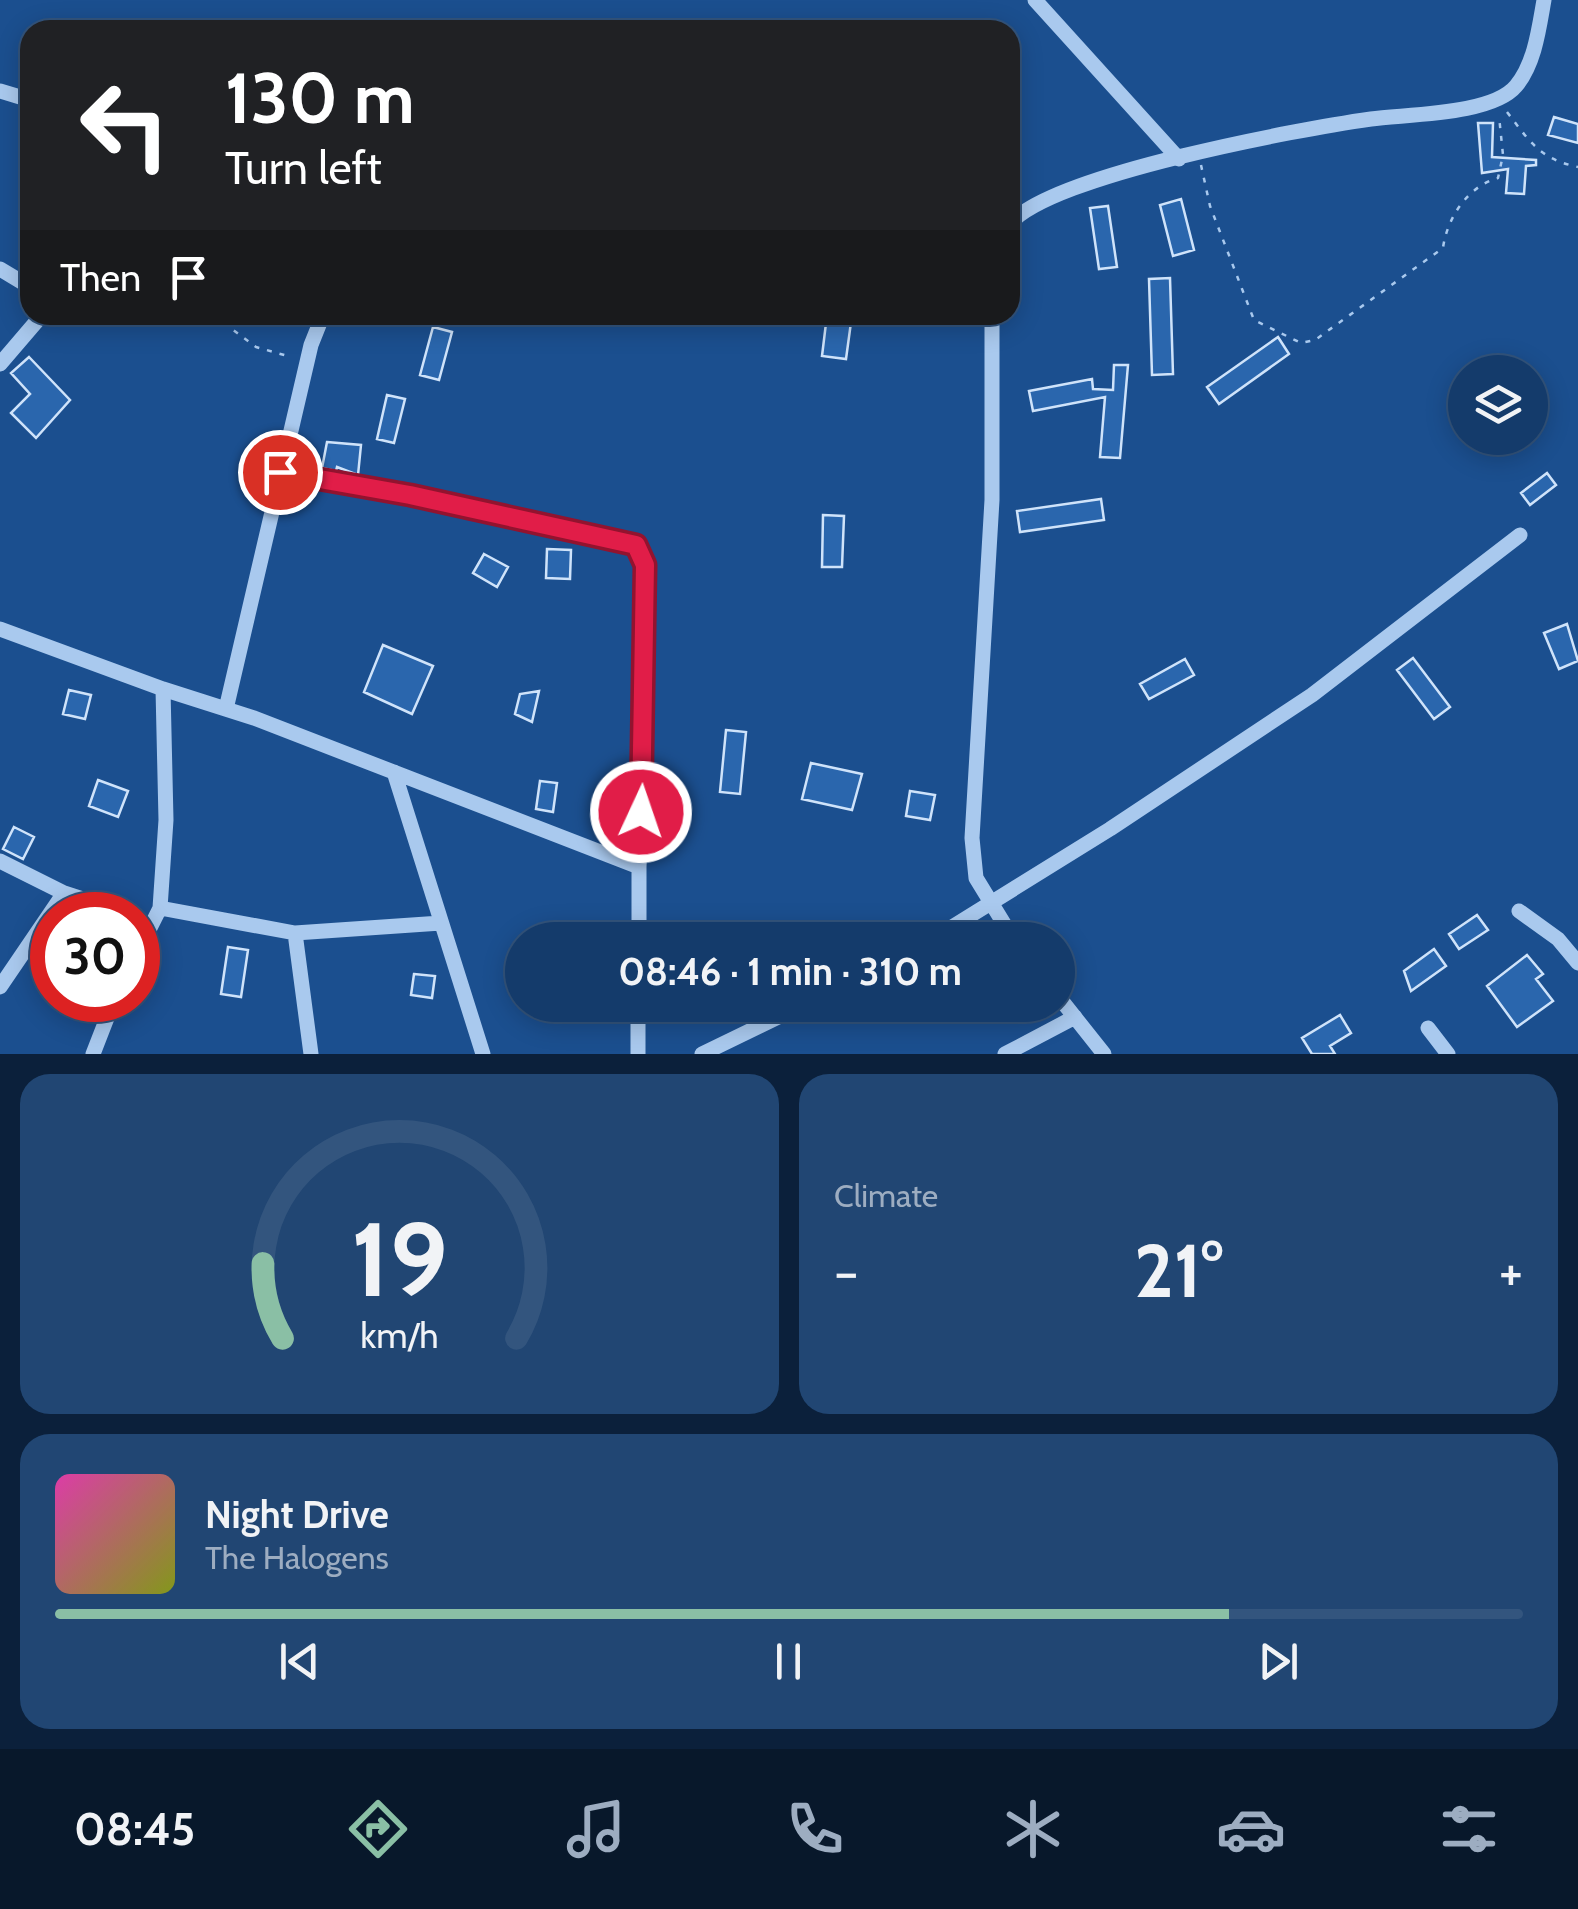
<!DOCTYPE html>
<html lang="en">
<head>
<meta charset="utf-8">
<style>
  :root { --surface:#143b6b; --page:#214673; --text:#f1f3f6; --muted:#9dadc1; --line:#33557e; --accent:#8abfa5 }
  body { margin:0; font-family:Cabin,sans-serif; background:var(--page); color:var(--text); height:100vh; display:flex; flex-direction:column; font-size:38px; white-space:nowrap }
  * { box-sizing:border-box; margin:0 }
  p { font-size:32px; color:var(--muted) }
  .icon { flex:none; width:55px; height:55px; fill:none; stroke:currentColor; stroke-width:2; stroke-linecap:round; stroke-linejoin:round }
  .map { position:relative; height:1054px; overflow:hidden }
  .panel { display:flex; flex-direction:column; gap:20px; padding:20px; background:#0b203b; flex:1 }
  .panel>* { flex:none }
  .guide { position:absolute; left:20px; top:20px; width:1000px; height:305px; border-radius:30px; box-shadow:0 5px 25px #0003,0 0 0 2px var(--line); background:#202124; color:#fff; overflow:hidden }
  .buttons { position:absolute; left:1448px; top:355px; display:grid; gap:20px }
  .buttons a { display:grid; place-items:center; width:100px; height:100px; border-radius:50%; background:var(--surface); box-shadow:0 5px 25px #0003,0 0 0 2px var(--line); font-size:50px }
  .speed { position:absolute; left:30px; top:892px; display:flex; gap:20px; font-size:50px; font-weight:700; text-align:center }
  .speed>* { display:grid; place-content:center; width:130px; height:130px; border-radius:50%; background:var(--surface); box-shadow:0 5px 25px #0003,0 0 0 2px var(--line); line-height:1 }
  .speed .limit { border:15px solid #d22; background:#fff; color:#111 }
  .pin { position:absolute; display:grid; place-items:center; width:85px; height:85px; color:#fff; margin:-42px; border:5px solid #fff; border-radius:50%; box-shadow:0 2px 10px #0007 }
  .me { position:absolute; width:110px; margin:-55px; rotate:3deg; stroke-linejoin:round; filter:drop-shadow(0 0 8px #0008) }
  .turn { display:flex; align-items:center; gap:35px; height:210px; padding:0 40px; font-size:45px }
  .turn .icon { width:130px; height:130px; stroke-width:2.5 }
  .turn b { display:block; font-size:70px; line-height:85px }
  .then { display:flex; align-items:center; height:95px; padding:0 40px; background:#0003; gap:20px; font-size:38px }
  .big { font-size:75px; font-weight:800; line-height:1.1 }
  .panel .widget { flex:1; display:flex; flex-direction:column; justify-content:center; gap:15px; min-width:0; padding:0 35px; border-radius:30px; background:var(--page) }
  .panel .dial { align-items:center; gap:0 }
  .dial svg { height:260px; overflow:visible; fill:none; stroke:var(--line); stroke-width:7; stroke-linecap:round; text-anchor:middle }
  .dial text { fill:var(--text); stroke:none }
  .song { display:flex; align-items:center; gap:30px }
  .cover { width:120px; height:120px; border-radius:15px; background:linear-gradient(135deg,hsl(320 70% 55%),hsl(70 70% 35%)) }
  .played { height:10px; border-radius:5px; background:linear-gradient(90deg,var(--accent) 80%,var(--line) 80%) }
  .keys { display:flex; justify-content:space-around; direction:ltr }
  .heat { display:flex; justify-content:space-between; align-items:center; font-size:55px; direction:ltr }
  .panel .tiles { flex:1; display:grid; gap:20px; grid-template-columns:1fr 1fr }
  .widget:last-child { grid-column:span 2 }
  .trip { position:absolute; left:505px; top:922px; width:570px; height:100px; border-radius:50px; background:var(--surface); box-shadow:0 5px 25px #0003,0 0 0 2px var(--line); font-weight:800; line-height:100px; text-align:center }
  .tabs { display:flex; height:160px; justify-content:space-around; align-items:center; background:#08182b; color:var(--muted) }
  .tabs .icon { width:70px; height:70px }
  .tabs .selected { color:var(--accent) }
  .tabs b { font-size:45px; color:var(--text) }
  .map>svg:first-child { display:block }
</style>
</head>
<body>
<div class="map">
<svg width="1578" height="1054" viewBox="0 0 1578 1054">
  <rect width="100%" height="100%" fill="#1b4f8f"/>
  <path fill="#2a66ad" stroke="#cfe3fa" stroke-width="2.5" d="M1554,117l24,7v19l-30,-8z
    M1478,123h15l-1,34 44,3v5l-10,1 -2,28 -18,-1 2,-24 -26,4z
    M1181,199l13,51 -21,6 -13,-51z
    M1108,206l9,61 -18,2 -9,-61z
    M1170,278l3,96 -21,1 -3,-96z
    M827,315h25l-6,44 -24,-3z
    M433,327l19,5 -13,48 -19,-5z
    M1278,337l11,17 -70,50 -12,-17z
    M29,357l41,43 -34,38 -25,-25 19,-19 -19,-21z
    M1114,365h14l-8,93 -20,-1 5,-60 -72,14 -4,-20 63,-12 1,10 20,1z
    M387,395l18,4 -11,44 -17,-4z
    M327,442l34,3 -3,30 -21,-8 -1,4 -14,-3z
    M1547,473l9,12 -26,20 -9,-12z
    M1101,499l3,21 -84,12 -3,-21z
    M823,515l21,1 -2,51h-20z
    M547,549l24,1 -1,29 -24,-1z
    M484,554l24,13 -11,20 -24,-14z
    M1567,624l11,37 -19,8 -15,-36z
    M383,645l50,21 -21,48 -48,-22z
    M1413,658l37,49 -16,12 -37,-49z
    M1185,659l9,16 -45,24 -9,-15z
    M69,690l22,5 -6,24 -22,-5z
    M539,691l-7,31 -17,-8 5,-20z
    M726,730l20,2 -6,62 -20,-2z
    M811,763l51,11 -10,36 -50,-11z
    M98,780l30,11 -10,26 -29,-11z
    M540,781l17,2 -4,29 -17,-3z
    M622,789l1,29 -22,1 -1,-29z
    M910,791l25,4 -5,25 -24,-4z
    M14,827l20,10 -11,22 -20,-10z
    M1477,915l11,15 -29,19 -10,-15z
    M228,947l20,3 -7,47 -20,-3z
    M1434,949l12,17 -35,25 -7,-20z
    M1527,955l16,19 -7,5 17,22 -36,26 -30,-41z
    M414,974l21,2 -3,22 -21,-3z
    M1340,1015l11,18 -21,13 5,8h-23l-10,-16z"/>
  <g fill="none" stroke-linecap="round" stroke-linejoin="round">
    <path stroke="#a9c9ee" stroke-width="2.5" stroke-dasharray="5 8" stroke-linecap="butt" d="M1507,112c23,30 33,47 71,55
      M1201,165l9,41 44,114 47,23 14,-3 128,-92c4,-30 25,-62 55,-70l5,-23 -4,-39
      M213,315l43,32 35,10"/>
    <path stroke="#a9c9ee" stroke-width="15" d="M1035,0l144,159
      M0,91l30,9
      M1010,224c40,-49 290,-95 361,-105 36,-5 121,-4 145,-33 19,-23 23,-58 28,-86
      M0,269l30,18
      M992,315v185l-20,338 4,40 38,62
      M0,364l42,-49
      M281,473l129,22 226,50 9,20 -3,90 3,74 -6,138
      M0,629l163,60 91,29 385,149v73
      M226,709l85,-364 12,-30
      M394,772l89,282
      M0,861l64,32 68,22
      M160,908l135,25 146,-10
      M1519,911l39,28 20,24
      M295,933l16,121
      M931,940l179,-111 202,-134 208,-160
      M138,952l22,-44 6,-88 -3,-131
      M0,987l64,-94
      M1058,996l46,58
      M1428,1028l20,26
      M93,1054l21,-54
      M638,1054v-49
      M702,1054l101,-49
      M1005,1054l70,-37"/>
  </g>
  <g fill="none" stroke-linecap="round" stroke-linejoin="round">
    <g stroke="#92132f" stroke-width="25">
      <path id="route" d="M280,472l130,23 226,50 9,20 -4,247"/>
    </g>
    <use href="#route" stroke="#e11d48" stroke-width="18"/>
  </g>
</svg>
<div class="buttons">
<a><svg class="icon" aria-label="layers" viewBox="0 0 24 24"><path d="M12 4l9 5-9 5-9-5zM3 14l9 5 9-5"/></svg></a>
</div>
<div class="speed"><div class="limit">30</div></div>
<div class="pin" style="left:280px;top:472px;background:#d93025"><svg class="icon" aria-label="arrive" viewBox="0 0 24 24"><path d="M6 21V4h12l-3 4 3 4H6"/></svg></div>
<svg class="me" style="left:641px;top:812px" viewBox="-20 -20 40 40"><circle r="17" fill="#e11d48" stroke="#fff" stroke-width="3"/><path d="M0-11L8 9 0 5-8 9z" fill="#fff"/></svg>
<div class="trip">08:46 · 1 min · 310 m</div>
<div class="guide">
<div class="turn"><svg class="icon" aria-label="left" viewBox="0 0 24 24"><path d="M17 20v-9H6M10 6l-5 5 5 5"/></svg><div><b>130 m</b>Turn left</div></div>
<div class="then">Then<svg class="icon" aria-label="arrive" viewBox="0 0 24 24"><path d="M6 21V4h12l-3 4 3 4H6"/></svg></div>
</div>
</div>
<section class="panel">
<div class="tiles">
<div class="widget dial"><svg viewBox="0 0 100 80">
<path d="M14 69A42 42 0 1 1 86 69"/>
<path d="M14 69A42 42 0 0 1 8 46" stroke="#8abfa5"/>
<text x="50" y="56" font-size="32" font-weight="700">19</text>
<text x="50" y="72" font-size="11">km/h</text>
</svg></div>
<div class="widget"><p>Climate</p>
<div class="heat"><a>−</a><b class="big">21°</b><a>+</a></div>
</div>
<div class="widget">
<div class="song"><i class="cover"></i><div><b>Night Drive</b><p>The Halogens</p></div></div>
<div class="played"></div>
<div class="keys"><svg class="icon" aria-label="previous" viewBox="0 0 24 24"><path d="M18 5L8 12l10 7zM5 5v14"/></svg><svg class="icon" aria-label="pause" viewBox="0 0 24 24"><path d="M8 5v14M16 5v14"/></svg><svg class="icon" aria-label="next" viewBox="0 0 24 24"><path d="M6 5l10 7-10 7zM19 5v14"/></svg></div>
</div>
</div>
</section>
<nav class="tabs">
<b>08:45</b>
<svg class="icon selected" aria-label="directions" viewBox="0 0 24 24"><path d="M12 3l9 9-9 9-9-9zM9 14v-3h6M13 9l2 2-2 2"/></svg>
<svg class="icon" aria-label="music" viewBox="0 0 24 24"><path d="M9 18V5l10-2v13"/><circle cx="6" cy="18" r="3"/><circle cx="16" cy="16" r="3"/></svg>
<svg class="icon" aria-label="phone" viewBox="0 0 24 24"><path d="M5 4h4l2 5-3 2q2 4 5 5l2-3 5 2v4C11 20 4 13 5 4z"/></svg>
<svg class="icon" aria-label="climate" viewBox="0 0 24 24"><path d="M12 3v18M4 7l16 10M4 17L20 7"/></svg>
<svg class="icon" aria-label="car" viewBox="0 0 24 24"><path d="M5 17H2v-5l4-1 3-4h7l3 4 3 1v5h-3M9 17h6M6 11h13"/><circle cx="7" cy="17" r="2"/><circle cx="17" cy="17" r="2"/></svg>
<svg class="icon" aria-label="filters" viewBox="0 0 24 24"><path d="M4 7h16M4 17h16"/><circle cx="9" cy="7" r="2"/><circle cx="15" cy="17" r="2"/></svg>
</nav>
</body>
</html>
